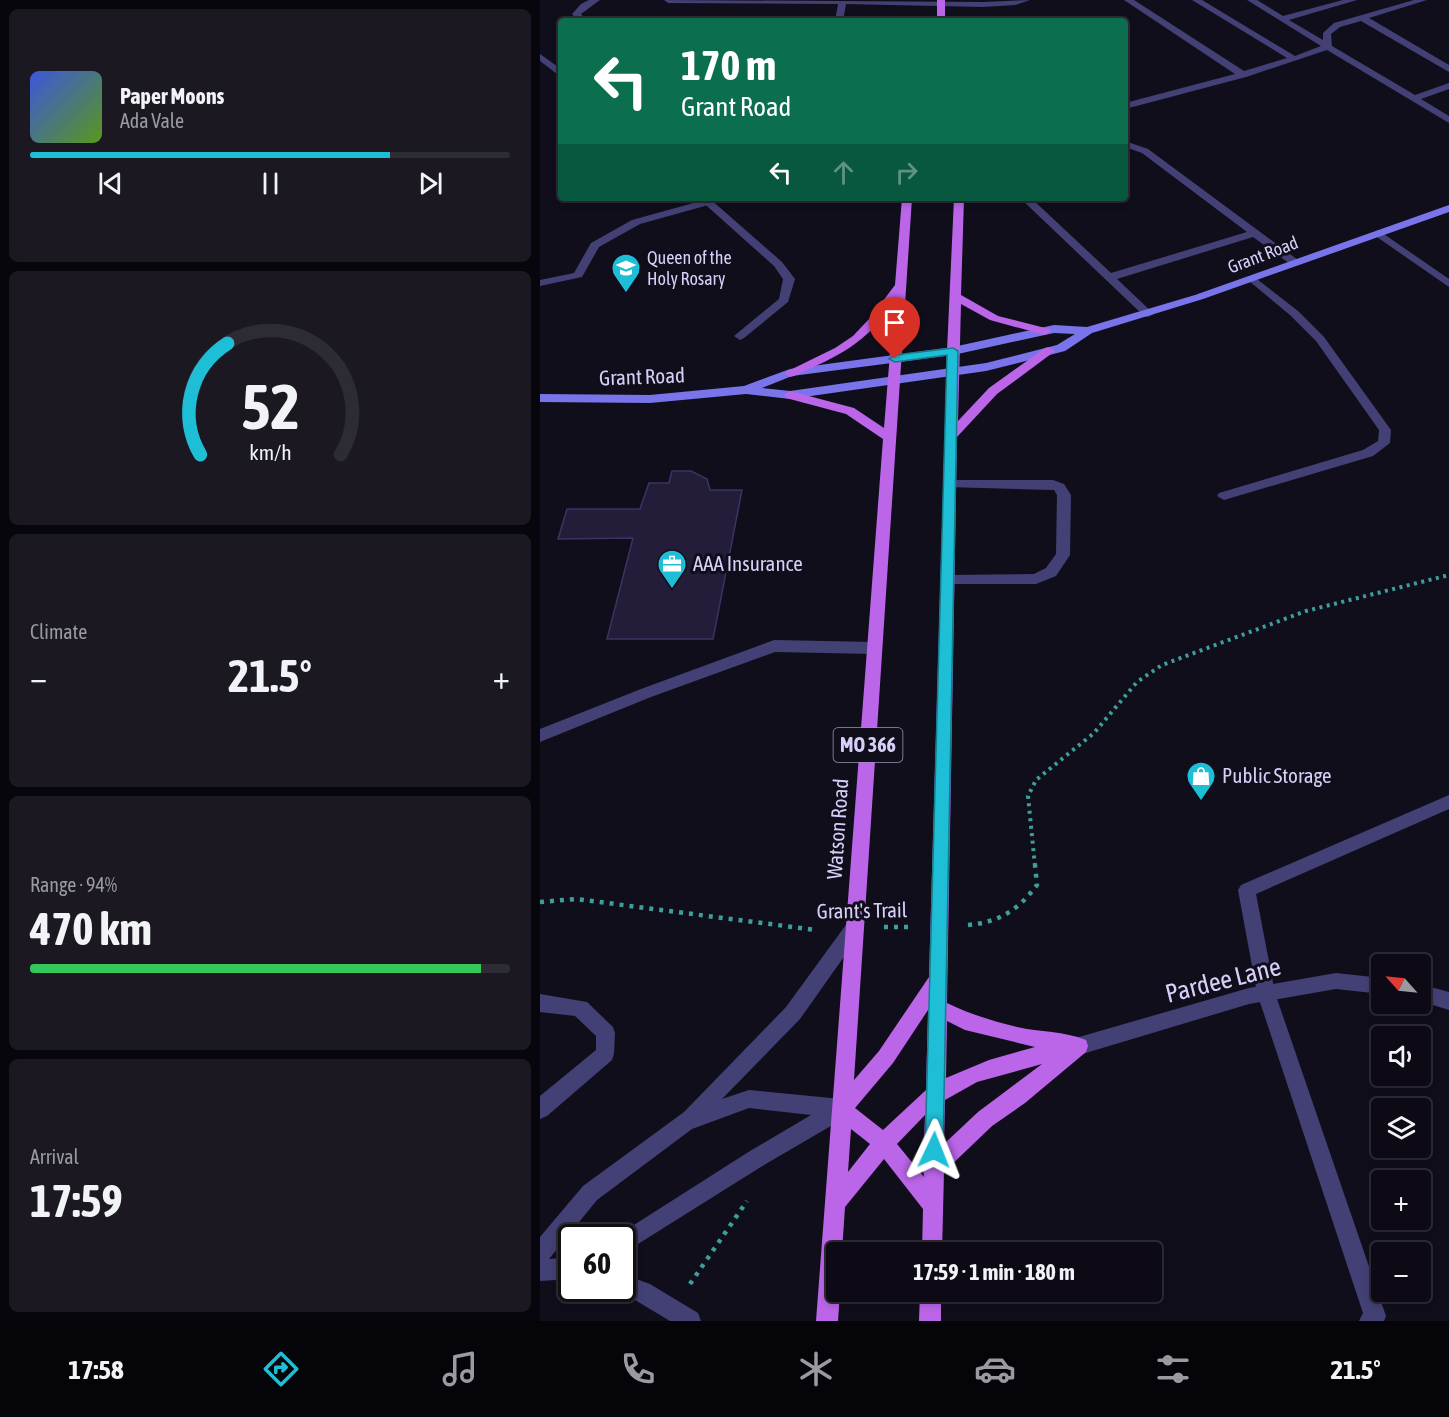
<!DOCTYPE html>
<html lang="en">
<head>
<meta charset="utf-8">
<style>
  :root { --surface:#0d0a15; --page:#1b1822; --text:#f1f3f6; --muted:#9a9aa0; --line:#2d2b34; --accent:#1ebfd6 }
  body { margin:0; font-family:"Asap Condensed",sans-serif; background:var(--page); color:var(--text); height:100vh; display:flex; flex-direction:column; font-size:22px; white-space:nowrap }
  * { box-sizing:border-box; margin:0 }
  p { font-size:20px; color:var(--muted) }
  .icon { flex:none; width:33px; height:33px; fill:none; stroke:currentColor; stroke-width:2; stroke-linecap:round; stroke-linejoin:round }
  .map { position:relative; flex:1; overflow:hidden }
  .drawer { display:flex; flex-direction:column; gap:9px; padding:9px; background:#07060c; width:540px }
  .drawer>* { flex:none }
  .guide { position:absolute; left:18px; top:18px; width:570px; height:183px; border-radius:6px; box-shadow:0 3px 9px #0003,0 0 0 2px var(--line); background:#0b6e4f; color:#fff; overflow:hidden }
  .needle { width:39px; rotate:297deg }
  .tools { position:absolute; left:831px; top:954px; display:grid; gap:12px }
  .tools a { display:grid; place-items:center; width:60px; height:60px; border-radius:6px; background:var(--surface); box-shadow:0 3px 9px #0003,0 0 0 2px var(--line); font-size:30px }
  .speed { position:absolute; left:18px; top:1224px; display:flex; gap:12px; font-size:30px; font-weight:700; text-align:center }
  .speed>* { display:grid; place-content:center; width:78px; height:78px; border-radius:50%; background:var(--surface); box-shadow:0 3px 9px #0003,0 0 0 2px var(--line); line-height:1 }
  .speed .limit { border:3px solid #111; border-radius:9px; background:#fff; color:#111 }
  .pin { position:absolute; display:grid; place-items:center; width:51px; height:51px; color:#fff; margin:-62px -26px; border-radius:50% 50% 50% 0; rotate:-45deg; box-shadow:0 0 6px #0007 }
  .pin .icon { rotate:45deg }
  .me { position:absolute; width:66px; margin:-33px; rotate:2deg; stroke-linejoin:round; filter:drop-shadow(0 0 4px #0008) }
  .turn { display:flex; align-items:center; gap:21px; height:126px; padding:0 24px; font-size:27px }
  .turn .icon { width:78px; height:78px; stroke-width:2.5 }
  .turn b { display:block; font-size:42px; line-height:51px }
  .lanes { display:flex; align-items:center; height:57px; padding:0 24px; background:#0003; justify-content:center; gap:30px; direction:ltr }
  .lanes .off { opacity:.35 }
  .big { font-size:45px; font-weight:700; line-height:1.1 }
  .drawer .widget { flex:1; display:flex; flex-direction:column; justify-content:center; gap:9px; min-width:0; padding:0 21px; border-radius:9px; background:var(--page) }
  .drawer .dial { align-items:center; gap:0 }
  .dial svg { height:156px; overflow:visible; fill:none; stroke:var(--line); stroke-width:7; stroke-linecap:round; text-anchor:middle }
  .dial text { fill:var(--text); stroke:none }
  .song { display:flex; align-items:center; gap:18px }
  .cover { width:72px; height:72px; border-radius:9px; background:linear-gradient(135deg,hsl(230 70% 55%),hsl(90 70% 35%)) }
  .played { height:6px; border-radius:3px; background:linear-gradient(90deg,var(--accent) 75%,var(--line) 75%) }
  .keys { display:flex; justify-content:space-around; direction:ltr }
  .heat { display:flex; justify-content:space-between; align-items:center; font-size:33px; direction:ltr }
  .charge { height:9px; border-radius:4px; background:linear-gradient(90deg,#34c759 94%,var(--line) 0) }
  .trip { position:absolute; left:286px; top:1242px; width:336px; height:60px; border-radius:6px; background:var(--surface); box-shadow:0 3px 9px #0003,0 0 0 2px var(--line); font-weight:700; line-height:60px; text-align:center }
  .tab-bar { display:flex; height:96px; justify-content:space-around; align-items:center; background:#050408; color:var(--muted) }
  .tab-bar .icon { width:42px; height:42px }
  .tab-bar .on { color:var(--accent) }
  .tab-bar b { font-size:27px; color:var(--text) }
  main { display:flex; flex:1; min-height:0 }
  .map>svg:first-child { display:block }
</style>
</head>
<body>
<main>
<section class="drawer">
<div class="widget">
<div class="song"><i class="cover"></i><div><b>Paper Moons</b><p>Ada Vale</p></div></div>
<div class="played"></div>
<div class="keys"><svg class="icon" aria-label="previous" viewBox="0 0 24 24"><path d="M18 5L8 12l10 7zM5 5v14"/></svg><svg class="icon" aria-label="pause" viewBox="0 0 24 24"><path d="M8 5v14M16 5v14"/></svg><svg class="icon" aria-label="next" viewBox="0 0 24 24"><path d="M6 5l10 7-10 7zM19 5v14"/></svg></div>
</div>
<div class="widget dial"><svg viewBox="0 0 100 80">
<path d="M14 69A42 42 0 1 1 86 69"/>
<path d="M14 69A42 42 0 0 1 28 12" stroke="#1ebfd6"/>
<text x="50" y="56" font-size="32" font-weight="700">52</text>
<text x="50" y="72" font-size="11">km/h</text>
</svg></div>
<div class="widget"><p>Climate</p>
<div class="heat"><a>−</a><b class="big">21.5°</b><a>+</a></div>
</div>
<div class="widget"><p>Range · 94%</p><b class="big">470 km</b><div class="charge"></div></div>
<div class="widget"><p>Arrival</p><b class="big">17:59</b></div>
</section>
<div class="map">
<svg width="909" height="1321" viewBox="0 0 909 1321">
  <rect width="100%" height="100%" fill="#110e1c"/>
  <path fill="#241d3a" stroke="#3d3263" stroke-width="1.5" d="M132,471h19l16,8 3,11h32l-29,149h-106l26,-101 -75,1 9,-30h73l9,-26h20z"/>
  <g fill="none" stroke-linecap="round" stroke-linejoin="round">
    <path stroke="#3d9f9c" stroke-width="4" stroke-dasharray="3 4.5" stroke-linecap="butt" d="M495,866l-7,-70 8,-16 58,-47 43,-51 25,-17 144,-54 143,-36"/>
    <path stroke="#3d9f9c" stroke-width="4.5" stroke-dasharray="4 6" stroke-linecap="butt" d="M0,902l36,-3 240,31
      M428,925c32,-3 50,-15 69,-40l-2,-20
      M344,927h25
      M150,1284l57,-83"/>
    <path fill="#434075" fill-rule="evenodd" d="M49,0h11l-19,14 6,7h-9l-6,-7 9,-10z
      M124,0l319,2 47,-2 -15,5 -32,2 -137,-3 -3,17h-8l3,-17 -170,-1z
      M584,0h10l110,71 43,-13 -95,-58h10l93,56 26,-10 -74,-46h10l26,16 60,-16h14l-68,20 34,20v-7l11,-10 80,-23h13l-58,18 80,47v7l-88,-51 -21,6 -9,7 1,12 83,49 34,-12v6l-28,10 28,17v7l-122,-73 -81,27 -121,32v-6l110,-29z
      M585,141l23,8 150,111v4h-8l-37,-27 -136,42 37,35 -6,3 -4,-1 -124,-118h11l80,75 136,-41 -105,-79 -17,-6z
      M168,199l4,1v4l-72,20 -41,23 -17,30 -42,9v-6l34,-7 17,-30 41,-23z
      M838,230l71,49v8l-75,-52 -1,-2z
      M713,276l45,35 26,26 67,93 -1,13 -17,13 -149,44 -7,-4 2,-3 144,-43 15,-9 1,-11 -63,-89 -26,-26 -41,-34v-4z
      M411,480h102l11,4 7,11 -1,60 -14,21 -20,8h-93l-2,-4 2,-4 5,-1 86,-1 12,-6 10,-14 1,-59 -3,-5 -108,-3 -2,-3z
      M234,640l101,2 5,2 2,4 -2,4 -5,2 -100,-2 -124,45 -111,45v-13l101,-40z
      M909,795v14l-193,85 19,99 111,323 -2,5h-25l4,-8 -106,-320 -19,-103 3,-5z
      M314,920l6,2 3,6 -3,6 -60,85 -78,80 27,-9 92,9 7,3 3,7 -3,7 -84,49 -142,89v-16l-7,-1 135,-86 61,-36 -62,-7 -57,21 -95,71 -48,59 23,-2v22l-32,2v-44l43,-51 101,-74 102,-105 62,-85z
      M0,994l47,8 26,25 2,6 -1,21 -2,6 -65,56 -7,3v-23l56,-46v-14l-21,-20 -35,-4z
      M82,1274l28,10 48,29 3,8h-31l-35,-21 -21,-8 -1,-4h9z"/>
    <path fill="#434075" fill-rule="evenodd" d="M0,54l21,15v8l-21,-16z
      M158,198h11l73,64 13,17 -7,23 -44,36 -4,2 -6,-4 45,-37 4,-20 -9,-13z
      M796,973l46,5v16l-46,-5 -87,15 -170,51 -7,-3 -2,-6 2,-6 7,-3 170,-49z
      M880,984l29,8v18l-29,-9z"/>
    <path fill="#7a74eb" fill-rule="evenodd" d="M909,205v7l-246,87 -111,34 -27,18 -79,20 -196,28 -44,-5 -96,9 -110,-1v-8l110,1 94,-9 46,-17 163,-22 101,-22 33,2 108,-32zM514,333l21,1 -18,11 -71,18 -196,28 -28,-3 30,-12 161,-21z"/>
    <path fill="#bb66e9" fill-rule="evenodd" d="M397,0h8v21h-8z
      M362,198h10l-58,882 25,-29 50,-74 18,-626 7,-153h10l-3,97 37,21 51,13 2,2 -6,4 -55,-15 -29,-16 -3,117 31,-33 56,-40 4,-1 6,4 -58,43 -40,43 -10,566c22,11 46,18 70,24 23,5 47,4 69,13l2,6 -2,6 -61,51 -33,23 -48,46 -2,80h-20l1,-43 -39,-50 -39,48 -3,45h-5v40h3l-2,29h-22l67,-882 -37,-25 -60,-16 -2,-3 6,-4 64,17 30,20 10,-125c-30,42 -54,52 -100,73l-4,1 -6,-4 51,-25 18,-12 17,-18 25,-33zM388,1010l-2,80 -43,40 -28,-22 38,-45zM407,1021l18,9 70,17 -46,13 -43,18zM502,1064l-64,48 -34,32 1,-44 32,-18zM385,1115l-2,54 1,8 -27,-33zM311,1129l19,15 -22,28z
      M380,1292h21v29h-22z"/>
  </g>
  <path fill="#1ebfd6" stroke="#147c8b" stroke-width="1.5" d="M413,348l5,3 -15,799 -3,7 -6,2 -7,-2 -2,-7 22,-795 -52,7 -6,-3 6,-4z"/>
  <defs>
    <g id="school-pin" transform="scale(1.5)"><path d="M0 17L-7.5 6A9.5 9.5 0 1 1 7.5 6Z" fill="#1ebfd6" stroke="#110e1c"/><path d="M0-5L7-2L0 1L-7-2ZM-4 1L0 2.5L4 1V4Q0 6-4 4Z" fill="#fff"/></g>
    <g id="office-pin" transform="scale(1.5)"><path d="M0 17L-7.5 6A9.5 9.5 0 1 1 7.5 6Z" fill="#1ebfd6" stroke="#110e1c"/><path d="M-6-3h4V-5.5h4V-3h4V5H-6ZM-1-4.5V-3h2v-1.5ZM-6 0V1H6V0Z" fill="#fff"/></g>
    <g id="shop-pin" transform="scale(1.5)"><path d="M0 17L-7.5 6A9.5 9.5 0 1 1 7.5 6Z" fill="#1ebfd6" stroke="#110e1c"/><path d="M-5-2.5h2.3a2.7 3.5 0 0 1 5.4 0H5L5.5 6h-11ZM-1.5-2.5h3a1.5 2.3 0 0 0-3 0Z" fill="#fff"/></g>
  </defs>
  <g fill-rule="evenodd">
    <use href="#school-pin" x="86" y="268"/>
    <use href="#office-pin" x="132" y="564"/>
    <use href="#shop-pin" x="661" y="776"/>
  </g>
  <g text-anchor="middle" stroke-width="6" stroke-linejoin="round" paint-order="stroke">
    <g font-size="18" fill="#d6d0f8" stroke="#110e1c">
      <text transform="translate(723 255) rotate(-21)" y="6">Grant Road</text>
    </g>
    <g font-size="18" fill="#d6d0f8" stroke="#110e1c" text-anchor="start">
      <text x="107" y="264">Queen of the<tspan x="107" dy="21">Holy Rosary</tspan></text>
    </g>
    <rect fill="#110e1c" stroke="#9b96b6" stroke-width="1.5" x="293.5" y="728" width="69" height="34" rx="4.5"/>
    <g font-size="20" font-weight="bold" fill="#d6d0f8">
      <text x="328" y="752">MO 366</text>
    </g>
    <g font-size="21" fill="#d6d0f8" stroke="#110e1c">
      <text transform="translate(102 377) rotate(-2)" y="7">Grant Road</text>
      <text transform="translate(298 829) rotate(-86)" y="7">Watson Road</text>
      <text transform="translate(322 911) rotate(-1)" y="7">Grant's Trail</text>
    </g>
    <g font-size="21" fill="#d6d0f8" stroke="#110e1c" text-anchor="start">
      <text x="153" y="571">AAA Insurance</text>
      <text x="682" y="783">Public Storage</text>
    </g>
    <g font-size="26" fill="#d6d0f8" stroke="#110e1c">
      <text transform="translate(683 980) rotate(-14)" y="9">Pardee Lane</text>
    </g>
  </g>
</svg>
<div class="tools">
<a><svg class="needle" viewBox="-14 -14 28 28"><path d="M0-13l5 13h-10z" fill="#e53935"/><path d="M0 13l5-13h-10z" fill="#9a9aa0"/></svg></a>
<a><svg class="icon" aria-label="sound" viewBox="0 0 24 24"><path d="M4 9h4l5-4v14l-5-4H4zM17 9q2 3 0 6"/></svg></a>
<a><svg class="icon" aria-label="layers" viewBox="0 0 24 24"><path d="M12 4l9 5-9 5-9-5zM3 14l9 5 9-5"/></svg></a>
<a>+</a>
<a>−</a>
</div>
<div class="speed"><div class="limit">60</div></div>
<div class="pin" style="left:355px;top:359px;background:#d93025"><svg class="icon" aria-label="arrive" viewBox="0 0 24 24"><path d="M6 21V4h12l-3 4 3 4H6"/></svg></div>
<svg class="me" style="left:394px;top:1150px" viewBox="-20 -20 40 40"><path d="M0-17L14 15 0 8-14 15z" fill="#1ebfd6" stroke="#fff" stroke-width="4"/></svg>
<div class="trip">17:59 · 1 min · 180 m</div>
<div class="guide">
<div class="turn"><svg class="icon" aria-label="left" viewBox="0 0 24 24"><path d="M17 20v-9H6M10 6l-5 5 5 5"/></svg><div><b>170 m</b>Grant Road</div></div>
<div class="lanes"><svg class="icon" aria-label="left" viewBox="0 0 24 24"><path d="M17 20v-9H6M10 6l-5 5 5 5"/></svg><svg class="icon off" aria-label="ahead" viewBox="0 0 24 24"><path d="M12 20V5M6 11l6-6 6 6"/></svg><svg class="icon off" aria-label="right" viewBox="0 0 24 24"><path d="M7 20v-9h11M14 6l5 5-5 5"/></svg></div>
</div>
</div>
</main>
<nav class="tab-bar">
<b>17:58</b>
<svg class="icon on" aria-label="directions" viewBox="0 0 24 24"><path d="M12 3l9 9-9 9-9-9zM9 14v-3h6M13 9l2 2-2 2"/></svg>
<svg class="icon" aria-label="music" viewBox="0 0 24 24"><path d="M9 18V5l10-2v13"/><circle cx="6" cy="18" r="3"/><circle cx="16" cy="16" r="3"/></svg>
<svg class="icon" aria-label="phone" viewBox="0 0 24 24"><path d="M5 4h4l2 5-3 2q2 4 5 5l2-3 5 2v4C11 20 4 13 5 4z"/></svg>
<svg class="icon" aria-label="climate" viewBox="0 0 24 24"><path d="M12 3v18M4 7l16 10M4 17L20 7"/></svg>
<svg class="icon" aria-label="car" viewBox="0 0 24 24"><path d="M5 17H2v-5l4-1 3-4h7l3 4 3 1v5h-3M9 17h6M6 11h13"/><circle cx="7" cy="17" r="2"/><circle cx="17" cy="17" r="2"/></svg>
<svg class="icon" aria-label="filters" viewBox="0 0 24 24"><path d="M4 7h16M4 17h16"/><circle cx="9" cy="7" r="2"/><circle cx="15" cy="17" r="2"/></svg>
<b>21.5°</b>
</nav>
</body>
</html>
